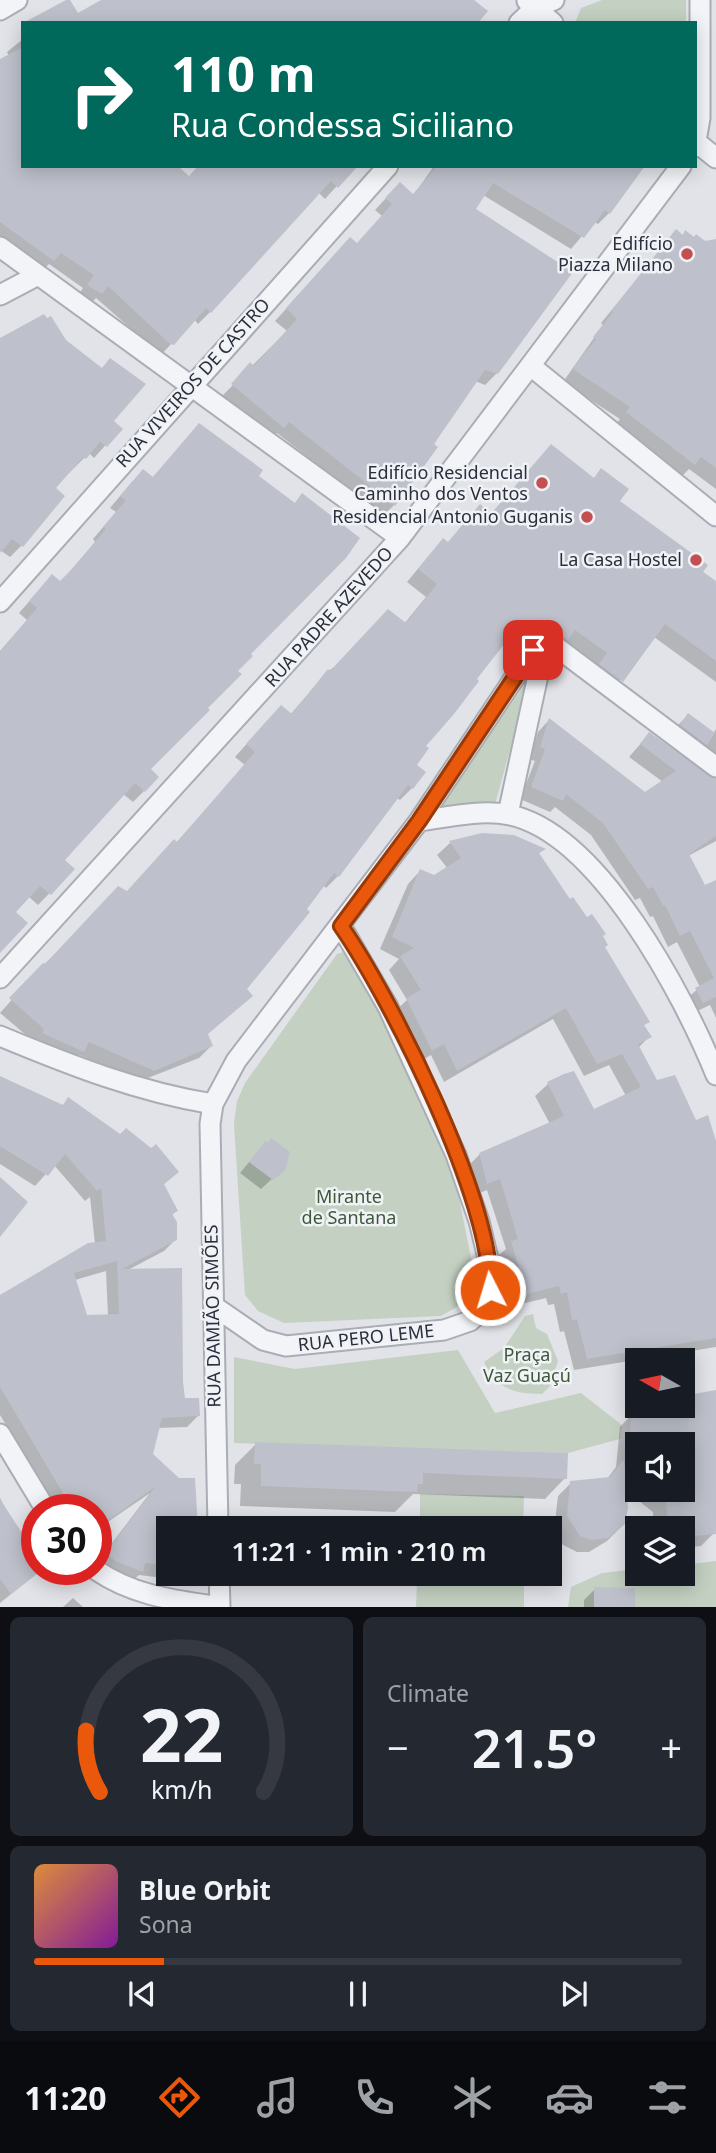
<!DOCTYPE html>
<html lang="en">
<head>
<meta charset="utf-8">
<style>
  :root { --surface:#171b24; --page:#242831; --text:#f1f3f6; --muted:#9ea1a6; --line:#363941; --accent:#ea580c }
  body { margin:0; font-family:"Noto Sans",sans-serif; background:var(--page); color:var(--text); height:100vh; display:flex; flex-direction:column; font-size:26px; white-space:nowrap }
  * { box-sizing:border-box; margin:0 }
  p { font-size:23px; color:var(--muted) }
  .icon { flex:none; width:38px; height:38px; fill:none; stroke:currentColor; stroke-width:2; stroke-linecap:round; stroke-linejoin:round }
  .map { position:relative; height:1607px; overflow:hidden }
  .panel { display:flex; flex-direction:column; gap:10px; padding:10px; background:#0d0f14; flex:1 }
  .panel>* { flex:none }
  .hud { position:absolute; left:21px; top:21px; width:676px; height:147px; border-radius:0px; box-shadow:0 4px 18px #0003; background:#00695c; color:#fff; overflow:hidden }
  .needle { width:46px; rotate:279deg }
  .buttons { position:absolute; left:625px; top:1348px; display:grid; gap:14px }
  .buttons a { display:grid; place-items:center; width:70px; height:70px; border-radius:0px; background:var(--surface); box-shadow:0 4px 18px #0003; font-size:35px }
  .speed { position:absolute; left:21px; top:1494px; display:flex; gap:14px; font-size:35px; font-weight:700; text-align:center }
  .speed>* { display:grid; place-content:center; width:91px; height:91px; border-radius:50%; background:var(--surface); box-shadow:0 4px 18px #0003; line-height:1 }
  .speed .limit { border:10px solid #d22; background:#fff; color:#111 }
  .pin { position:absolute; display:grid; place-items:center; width:60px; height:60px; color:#fff; margin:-30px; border-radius:14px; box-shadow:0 4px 10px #0006 }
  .me { position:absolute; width:77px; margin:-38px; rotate:355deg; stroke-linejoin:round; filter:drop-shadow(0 0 5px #0008) }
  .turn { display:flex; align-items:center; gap:24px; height:147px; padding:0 35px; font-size:32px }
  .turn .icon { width:91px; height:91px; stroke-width:2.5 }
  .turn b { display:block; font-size:49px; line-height:60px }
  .big { font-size:52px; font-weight:600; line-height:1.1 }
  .panel .tile { flex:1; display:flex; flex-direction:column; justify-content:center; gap:10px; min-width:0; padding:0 24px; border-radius:10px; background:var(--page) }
  .panel .dial { align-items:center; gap:0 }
  .dial svg { height:182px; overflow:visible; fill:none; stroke:var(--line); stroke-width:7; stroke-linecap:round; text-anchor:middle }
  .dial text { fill:var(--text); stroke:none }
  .song { display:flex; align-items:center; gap:21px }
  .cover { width:84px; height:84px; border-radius:10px; background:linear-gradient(135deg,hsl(30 70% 55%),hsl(290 70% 35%)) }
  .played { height:7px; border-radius:4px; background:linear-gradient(90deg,var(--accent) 20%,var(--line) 20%) }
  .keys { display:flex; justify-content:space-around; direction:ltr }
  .heat { display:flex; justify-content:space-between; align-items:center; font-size:38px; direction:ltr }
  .panel .tiles { flex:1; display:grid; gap:10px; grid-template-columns:1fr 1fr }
  .tile:last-child { grid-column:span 2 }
  .trip { position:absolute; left:156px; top:1516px; width:406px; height:70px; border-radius:0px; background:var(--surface); box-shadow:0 4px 18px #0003; font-weight:600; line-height:70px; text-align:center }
  .dock { display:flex; height:112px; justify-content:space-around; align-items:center; background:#090b0e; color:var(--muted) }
  .dock .icon { width:49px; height:49px }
  .dock .selected { color:var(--accent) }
  .dock b { font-size:32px; color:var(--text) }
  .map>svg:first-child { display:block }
</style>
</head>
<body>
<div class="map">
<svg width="716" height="1607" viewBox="0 0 716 1607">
  <rect width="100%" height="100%" fill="#e1e3e8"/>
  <path fill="#c4d1c2" d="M602,0h84v23h-111l6,-15z
    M530,677l-36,131 -60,5z
    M346,951l6,3 99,203 23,116 -6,23 -8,9 -19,11 -157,7 -26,-12 -13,-16 -11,-171 3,-23 8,-18 92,-129z
    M533,1314l3,14 11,6 11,27 -8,25 -8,8c-29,-1 -44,-4 -58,-32l20,-14 21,-32z
    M458,1350l37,63 86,-20 41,32 -2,14 -52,14 -334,-10v-86l61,12z
    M420,1494l104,2 -1,32h-103z
    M716,1561v46h-148l3,-20 31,-14 35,-4v4h45l1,-8z
    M417,1583l107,3v21h-108z"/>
  <path fill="#0003" fill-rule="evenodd" d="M23,39v127l166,12 166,-12 -30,33 -7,-7 -108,120 -12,12 -4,-5 -33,36 -65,-57 -7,7 -12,-8 6,-9 -34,-24 -8,8 -41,-30v-181l9,-5 -2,-4z
    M434,166h209l-34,47 -11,11 -4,-2 -23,27 -88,-54 -9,14 23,164 -12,12 -10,-4 -81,124 -11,11 -106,-83 -5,5 -51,-41 66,-66 -12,-10 64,-70 17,-6 26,-29 -7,-6 13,-14h25z
    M676,232l6,4 34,7v246l-27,-20 -7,7 -66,-52 4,-5 -57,-37 40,-57 -2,-2z
    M0,340l120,89 -26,29 -5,-5 -35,35 -33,58 -11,11 -10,-7z
    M199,425l57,52 38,27 8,-9 -54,159 -99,115 -5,22 -11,11 -10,-8 -61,66 11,9 -35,36 -10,-9 -14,16 -14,38v-299l27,-31 -8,-7 22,-25 19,-5 35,-41 -2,-3 23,-27 -6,-4 22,-26 20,-4z
    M551,446l42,33 8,-8 17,30 98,82v99l-62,-45 -44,56 -84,-62 -8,8 -8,-6 -86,113 -10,19 -2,23 -12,12 -4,-3 -58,79 -12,12 -3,-3 -117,150 5,11 -12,12 -59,23 -61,-26 -8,8 -38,-22 -33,-28 43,-48 84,-72 49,-50 69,-78 -10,-8 34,-38 21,-4 38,-44 76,-47 22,-27 -19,-15 24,-29 59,-38z
    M688,715l25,19 3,-5v50l-4,-9 -36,-43z
    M549,720l96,75 18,-13 -34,-25 20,-23 67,47v60l-28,15 16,32 12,-6v136l-6,-13 -19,9 -7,-13 16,-14 -23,-45 -9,5 -15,-31 -3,1 -10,-19 -5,2 -44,-65 -36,-28 -5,5 -30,-13 15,-38 -6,-2 9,-27z
    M482,835l61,14 -5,5 32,47 31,35 2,11 44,75 -4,4 6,11 -11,11 18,34 60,63v202l-142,23 -10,-39 -4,1 -6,-28 -6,1 -2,-7 -33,8 -14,-51 7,-6 -19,-59 -12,5 -8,-28 13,-13 70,-30 -15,-28 13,-12 16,-8 30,35 32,-15 -17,-31 -25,11 -31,-57 -109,63 -13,-27 -12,7 -25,-50 13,-12 -18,-30 10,-11 -19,-10 28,-65 12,-13 15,6 13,-8 -11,-14 13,-12z
    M0,1080l62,26 6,-6 108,72 -13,13 13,26 -5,5 4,24 -11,11 -38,20 55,111 3,18 14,16 -11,11 -29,1 -7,27 17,73v45h26l-7,8 -48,-6 -8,7 -35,-18 54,-71 -54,37v-20h-39l-57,-95v-118l95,-53 -5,-47 -5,4 -31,-36 -19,21 -35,-22zM106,1271l2,45h-23l-10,-36z
    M265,1143l9,34 -13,12 -21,-16z
    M716,1392l-2,141 -13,13 -19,2v-20h-28l-1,-16 -28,-22 -4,37 -14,14 -18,11h-12l-14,-7 -9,-15 4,-34 13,-13 36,-4 9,-12 4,-40 12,-13 4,4 13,-13h33v-7zM637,1444h45v45h-45z
    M256,1444l309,34 -20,21 -132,-5 -18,18 -155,-6 1,-22h-7l1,-19z
    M0,1498l37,72h4l-41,33z
    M595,1589l38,18h-49v-7z
    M73,1598l10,9h-20z"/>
  <path fill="#bec1cb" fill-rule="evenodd" d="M66,0h4l8,13 23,-13h373l14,11 -10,12h-455z
    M23,47v119h155l11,10 9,-10h160l-20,22 -7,-7 -120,132 -5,-5 -32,37 -4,-1 -62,-58 -6,8 -15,-9 7,-10 -33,-22 -7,8 -54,-39v-163z
    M437,166h208l-35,48 -5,-4 -21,28 -91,-55 -17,26 97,63 -75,102 -13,-4 -51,74 4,3 -43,59 -106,-84 -5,6 -53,-44 19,-22 4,4 43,-47 -11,-11 64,-71 7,6 35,-39 -7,-6 15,-16 13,12z
    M676,229l7,6 2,-5 9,7 2,-3 9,7 11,-2v229l-15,-11 -6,8 -69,-53 4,-5 -56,-37v-4l22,-27 -3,-2 20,-25 -2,-1z
    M44,314l3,4 4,-2 15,24 36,28 8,-10 36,26 -32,37 9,8 -16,18 -7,-5 -14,17 -3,-2 -27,31 9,8 -42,51 -11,-8 -12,14v-215z
    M199,423l64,47 -4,6 36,27 7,-10 58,45 -14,20 -95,96 2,2 -15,15 4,3 -34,34 2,2 -59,59 8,8 -14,15 -10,-9 -70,77 10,9 -24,26 -11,-9 -24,26 12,11 -28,30v-301l37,-44 -8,-7 23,-27 8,7 13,-13 33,-39 -3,-2 23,-27 -6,-4 23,-27 10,8z
    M551,444l43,34 7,-10 28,21 -9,12 88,64 -5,7 13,9v80l-51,-37 -42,58 -24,-18 8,-11 -32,-23 -7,10 -31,-21 -6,9 -9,-7 -45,58 2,2 -25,33 -28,32 3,2 -12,17 9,7 -13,17 -5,-4 -69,92 -5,-4 -27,36 3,3 -63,77 6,7 -45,38 5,12 -59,25 -65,-29 -5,10 -42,-19 2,-4 -35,-31 34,-35 2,1 73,-78 9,5 47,-52 3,3 78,-90 -9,-8 35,-39 11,9 36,-45 2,2 58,-62 18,14 31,-39 -19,-15 25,-31 5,4 32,-38 11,10z
    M688,713l27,20 -8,12 -27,-20z
    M549,718l96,74 31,-21 -36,-27 9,-12 67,47v57l-27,18 16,31 11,-5v117l-13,6 -8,-15 19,-10 -24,-47 -10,5 -15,-31 -2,1 -10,-19 -5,2 -45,-66 -37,-29 -3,7 -32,-14 14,-38 -5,-2z
    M482,833l32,2 32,14 -7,4 31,46 3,-2 14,20 5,-3 14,20 -3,2 5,9 -3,2 45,75 -6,3 8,12 -14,7 19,36 18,-5 21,45 12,-5 8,26v197l-129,21 -10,-40 -5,1 -5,-28 -6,2 -2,-8 -33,8 -15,-53 7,-2 -18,-60 -13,5 -8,-31 85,-37 -17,-34 17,-8 10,-3 20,38 47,-22 -19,-33 -25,10 -31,-56 -109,63 -13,-27 -12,7 -26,-53 15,-8 -21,-34 14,-8 -22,-11 28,-68 14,6 27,-17 -12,-17z
    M0,1076l63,29 5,-8 52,37 6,-6 25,20 5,-4 23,28 -15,12 14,27 -6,3 5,8v18l-55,29 60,-1 1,114 2,16h14l1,18 -38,2 -9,36 26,24h16l3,50h-30v38l-23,-3 -2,9 -28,-11 -9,-9 50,-66 -60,43v-19h-23l-73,-123v-92l88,-52 18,-2 -5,-53 -4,3 -32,-37 -17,22 -48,-30zM117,1261l2,53 -32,1 -13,-42z
    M271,1138l19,14 -5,19 -12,9 -24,-18 16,-21 3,2z
    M0,1177l28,25 -28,35z
    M716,1390v144l-34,3v-9h-14l-3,-39h17v-45h-53l3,-32 24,-7h26v-3l7,-1 -1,-6z
    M255,1442l313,11 -1,26 -144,-6v11h-5l-1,8 -156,-6v-22h-7z
    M624,1459l4,49 -3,16 -17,14 -17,2 -11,-4 -13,-20 3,-35 40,-4z
    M0,1499l24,37 -3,1 16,20v17l-26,20 -11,-15z
    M594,1587l41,1v19h-41z"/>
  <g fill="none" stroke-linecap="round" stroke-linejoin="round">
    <g stroke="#aaadb5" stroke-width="23">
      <path id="street" d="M527,1l26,22
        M0,10l17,-10
        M519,23l16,-15 19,-8
        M695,141l21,17
        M695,147l5,-29v-118
        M0,247l400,291
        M0,295l38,-20
        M532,367l184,149
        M0,602l388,-436
        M545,643l14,6 157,118
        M508,814l37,-171
        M419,821c28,-4 63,-12 91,-6 89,19 174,181 206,260
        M0,978l400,-440 281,-372
        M0,1036c70,29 138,56 213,68
        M215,1307l48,33 23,6 158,-16 26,-9 13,-12 7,-19 1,-19 -12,-50 -23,-66 -68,-148 -47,-81
        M0,1434l46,76
        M218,1528l-8,-404 3,-20 23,-43 183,-240 114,-171 12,-7
        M96,1570c38,26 78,30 124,37l-1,-34"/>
    </g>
    <use href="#street" stroke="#f3f4f7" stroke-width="19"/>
  </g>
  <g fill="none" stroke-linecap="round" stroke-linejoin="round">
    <g stroke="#983908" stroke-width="18">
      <path id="route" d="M490,1290c3,-88 -98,-290 -149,-364l78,-105 114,-171"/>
    </g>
    <use href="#route" stroke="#ea580c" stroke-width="12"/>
  </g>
  <g fill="#c34f50" stroke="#f0f2f6" stroke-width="2.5">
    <circle cx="687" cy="254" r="7"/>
    <circle cx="542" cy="483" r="7"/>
    <circle cx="587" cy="517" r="7"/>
    <circle cx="696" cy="560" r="7"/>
  </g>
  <g text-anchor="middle" stroke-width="5" stroke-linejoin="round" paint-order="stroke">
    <g font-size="18" fill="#2a2f3e" stroke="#f0f2f6" text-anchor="end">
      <text x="673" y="250">Edifício<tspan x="673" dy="21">Piazza Milano</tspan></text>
      <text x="528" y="479">Edifício Residencial<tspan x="528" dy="21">Caminho dos Ventos</tspan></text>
      <text x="573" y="523">Residencial Antonio Guganis</text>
      <text x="682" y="566">La Casa Hostel</text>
    </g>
    <g font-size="18" fill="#2a2f3e" stroke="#f0f2f6">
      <text transform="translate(193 383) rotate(-48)" y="6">RUA VIVEIROS DE CASTRO</text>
      <text transform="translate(329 617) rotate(-48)" y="6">RUA PADRE AZEVEDO</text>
      <text transform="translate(213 1316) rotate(-91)" y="6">RUA DAMIÃO SIMÕES</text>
      <text transform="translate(366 1338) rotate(-6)" y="6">RUA PERO LEME</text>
    </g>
    <g font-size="18" fill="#3a5939" stroke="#f0f2f6">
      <text x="349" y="1203">Mirante<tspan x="349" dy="21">de Santana</tspan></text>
      <text x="527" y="1361">Praça<tspan x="527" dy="21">Vaz Guaçú</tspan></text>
    </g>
  </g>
</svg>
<div class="buttons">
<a><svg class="needle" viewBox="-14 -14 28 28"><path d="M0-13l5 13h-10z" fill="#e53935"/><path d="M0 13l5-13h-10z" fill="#9ea1a6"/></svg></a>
<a><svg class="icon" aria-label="sound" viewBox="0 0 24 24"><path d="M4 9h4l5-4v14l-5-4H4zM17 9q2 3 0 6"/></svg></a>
<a><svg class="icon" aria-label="layers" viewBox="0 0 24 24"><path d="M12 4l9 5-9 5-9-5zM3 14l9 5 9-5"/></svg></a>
</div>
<div class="speed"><div class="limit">30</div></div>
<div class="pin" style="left:533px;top:650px;background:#d93025"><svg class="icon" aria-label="arrive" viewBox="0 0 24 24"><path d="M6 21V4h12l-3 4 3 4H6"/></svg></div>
<svg class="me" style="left:490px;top:1290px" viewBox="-20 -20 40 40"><circle r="17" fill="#ea580c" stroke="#fff" stroke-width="3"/><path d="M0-11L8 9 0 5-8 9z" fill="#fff"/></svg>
<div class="trip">11:21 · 1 min · 210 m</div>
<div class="hud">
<div class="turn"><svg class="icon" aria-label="right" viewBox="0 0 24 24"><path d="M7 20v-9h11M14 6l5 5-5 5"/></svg><div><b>110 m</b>Rua Condessa Siciliano</div></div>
</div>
</div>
<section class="panel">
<div class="tiles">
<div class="tile dial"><svg viewBox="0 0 100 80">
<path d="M14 69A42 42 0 1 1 86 69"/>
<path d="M14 69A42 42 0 0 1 8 42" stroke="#ea580c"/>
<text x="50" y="56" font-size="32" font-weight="700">22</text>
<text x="50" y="72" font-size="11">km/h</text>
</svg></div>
<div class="tile"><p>Climate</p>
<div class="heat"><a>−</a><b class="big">21.5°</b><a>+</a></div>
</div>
<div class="tile">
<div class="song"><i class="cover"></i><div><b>Blue Orbit</b><p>Sona</p></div></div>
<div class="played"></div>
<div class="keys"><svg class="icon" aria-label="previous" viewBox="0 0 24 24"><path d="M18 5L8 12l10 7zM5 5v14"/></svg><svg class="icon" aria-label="pause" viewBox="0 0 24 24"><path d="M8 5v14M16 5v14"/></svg><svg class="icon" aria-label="next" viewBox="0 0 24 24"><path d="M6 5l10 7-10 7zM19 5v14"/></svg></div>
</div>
</div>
</section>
<nav class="dock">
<b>11:20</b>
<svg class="icon selected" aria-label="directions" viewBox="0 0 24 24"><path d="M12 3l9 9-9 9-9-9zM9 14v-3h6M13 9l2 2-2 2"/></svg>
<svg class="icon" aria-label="music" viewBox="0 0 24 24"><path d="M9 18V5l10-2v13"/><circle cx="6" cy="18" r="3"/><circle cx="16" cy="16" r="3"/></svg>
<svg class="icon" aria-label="phone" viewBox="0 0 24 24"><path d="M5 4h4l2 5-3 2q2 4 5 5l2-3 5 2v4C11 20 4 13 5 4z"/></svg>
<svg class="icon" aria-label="climate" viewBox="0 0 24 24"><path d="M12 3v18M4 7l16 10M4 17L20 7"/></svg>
<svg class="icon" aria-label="car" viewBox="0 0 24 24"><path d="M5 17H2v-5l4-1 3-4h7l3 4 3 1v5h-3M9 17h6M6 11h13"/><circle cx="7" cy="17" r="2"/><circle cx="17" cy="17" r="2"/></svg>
<svg class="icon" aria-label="filters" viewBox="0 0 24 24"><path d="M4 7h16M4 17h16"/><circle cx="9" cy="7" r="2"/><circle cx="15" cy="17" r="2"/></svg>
</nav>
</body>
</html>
